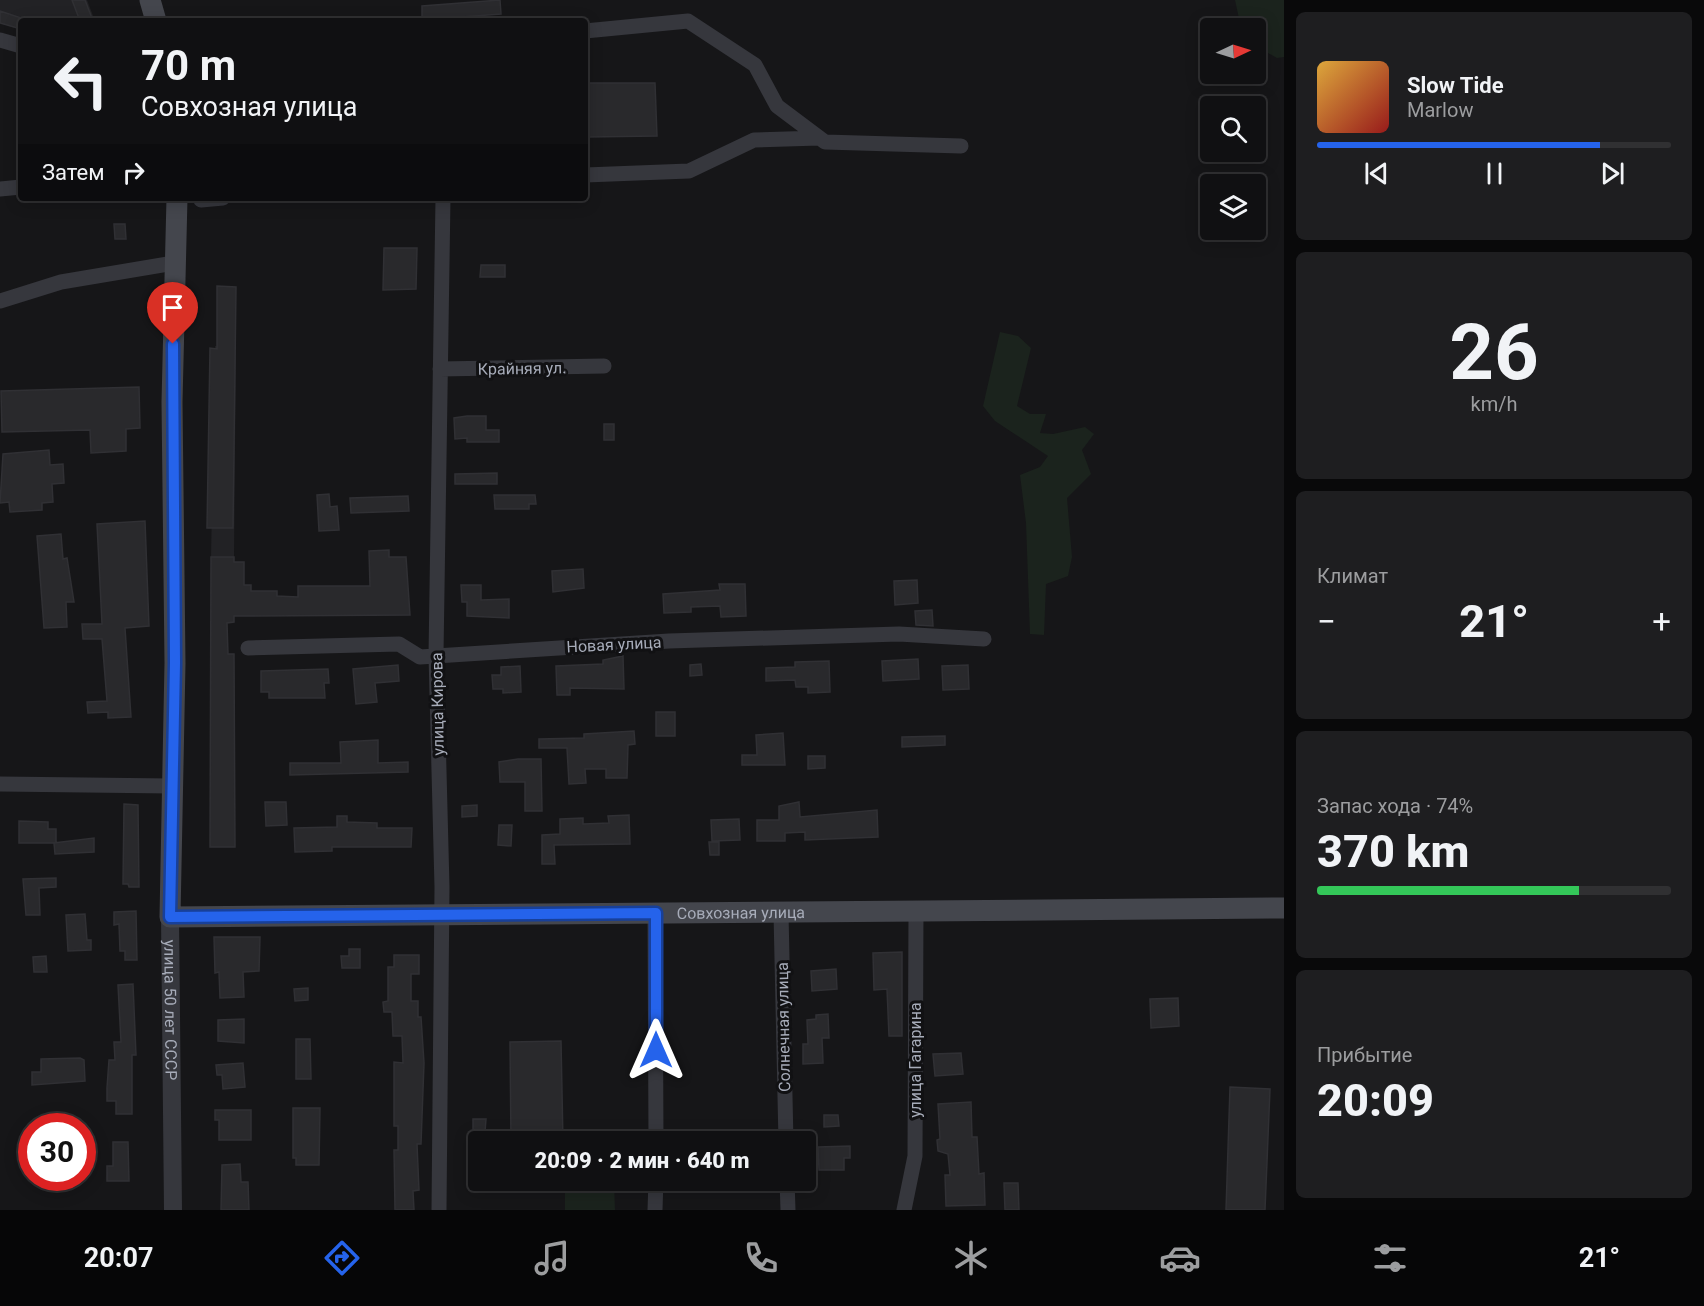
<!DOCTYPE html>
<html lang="ru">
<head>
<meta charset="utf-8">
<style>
  :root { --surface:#101012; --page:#1e1e20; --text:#f1f3f6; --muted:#9c9d9f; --line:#303032; --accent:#2563eb }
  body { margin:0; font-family:Roboto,sans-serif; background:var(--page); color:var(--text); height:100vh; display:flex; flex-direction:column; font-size:22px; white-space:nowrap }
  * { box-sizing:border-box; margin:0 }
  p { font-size:20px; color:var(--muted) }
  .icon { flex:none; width:33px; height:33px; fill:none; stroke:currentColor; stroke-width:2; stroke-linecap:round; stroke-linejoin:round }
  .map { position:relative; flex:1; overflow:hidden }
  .drawer { display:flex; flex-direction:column; gap:12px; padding:12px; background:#09090a; width:420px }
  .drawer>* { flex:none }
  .guide { position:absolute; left:18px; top:18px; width:570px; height:183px; border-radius:6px; box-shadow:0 3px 15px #0003,0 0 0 2px var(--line); background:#101012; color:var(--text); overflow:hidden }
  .needle { width:39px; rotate:86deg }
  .fabs { position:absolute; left:1200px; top:18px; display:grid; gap:12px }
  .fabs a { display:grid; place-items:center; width:66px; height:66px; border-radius:6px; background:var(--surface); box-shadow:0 3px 15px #0003,0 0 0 2px var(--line); font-size:30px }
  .speed { position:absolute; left:18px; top:1113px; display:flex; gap:12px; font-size:30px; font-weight:700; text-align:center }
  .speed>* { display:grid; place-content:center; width:78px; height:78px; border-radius:50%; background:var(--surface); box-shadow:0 3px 15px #0003,0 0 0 2px var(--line); line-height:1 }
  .speed .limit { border:9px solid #d22; background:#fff; color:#111 }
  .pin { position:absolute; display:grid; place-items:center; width:51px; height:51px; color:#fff; margin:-62px -26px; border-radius:50% 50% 50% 0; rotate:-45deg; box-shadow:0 0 6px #0007 }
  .pin .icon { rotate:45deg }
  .me { position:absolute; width:66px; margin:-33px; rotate:0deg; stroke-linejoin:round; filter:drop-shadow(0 0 4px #0008) }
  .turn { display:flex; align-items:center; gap:21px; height:126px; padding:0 24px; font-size:27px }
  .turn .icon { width:78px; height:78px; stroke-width:2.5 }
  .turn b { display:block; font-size:42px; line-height:51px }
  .then { display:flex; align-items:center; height:57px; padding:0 24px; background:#0003; gap:12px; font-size:22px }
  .big { font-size:45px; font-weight:800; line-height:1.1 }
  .drawer .widget { flex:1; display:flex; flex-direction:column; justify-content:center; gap:9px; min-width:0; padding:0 21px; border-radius:9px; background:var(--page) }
  .drawer .dial { align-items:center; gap:0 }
  .dial b { font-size:78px; line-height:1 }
  .song { display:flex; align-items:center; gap:18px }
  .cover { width:72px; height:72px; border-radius:9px; background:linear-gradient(135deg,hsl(40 70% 55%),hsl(0 70% 35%)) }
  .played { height:6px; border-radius:3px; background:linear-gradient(90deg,var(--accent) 80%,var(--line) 80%) }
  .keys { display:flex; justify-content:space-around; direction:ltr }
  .heat { display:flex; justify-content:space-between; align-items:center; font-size:33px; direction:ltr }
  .charge { height:9px; border-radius:4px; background:linear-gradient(90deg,#34c759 74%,var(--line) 0) }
  .trip { position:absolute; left:468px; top:1131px; width:348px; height:60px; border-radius:6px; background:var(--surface); box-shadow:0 3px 15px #0003,0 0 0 2px var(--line); font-weight:800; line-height:60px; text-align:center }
  .menu { display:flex; height:96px; justify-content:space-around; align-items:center; background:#060607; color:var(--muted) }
  .menu .icon { width:42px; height:42px }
  .menu .current { color:var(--accent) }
  .menu b { font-size:27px; color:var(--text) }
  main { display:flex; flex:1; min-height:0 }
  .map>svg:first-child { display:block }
</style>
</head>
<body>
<main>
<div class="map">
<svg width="1284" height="1210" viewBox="0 0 1284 1210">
  <rect width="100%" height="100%" fill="#161618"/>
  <path fill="#222225" d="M0,0h87l8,21h-74v9l-21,-7z
    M215,346l21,1 -2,210h-23z"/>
  <path fill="#1b231d" d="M1235,0h49v57l-7,1 -21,-12v-18h-15z
    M1000,332l18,4 13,12 -14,58 13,8h16l-6,19 13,1 32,-7 9,7 -12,16 9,24 -24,24 5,59 -4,19 -22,8 -2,51 -14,-1 -4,-111 -6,-48 20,-8 8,-11 -53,-35 -12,-15z
    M565,1181h49l1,29h-50z"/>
  <path fill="#29292c" stroke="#303034" stroke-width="1.5" d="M72,0h13l8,21h-13z
    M500,0l1,14 -79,6v-14z
    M0,11l21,7v11l-21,-6z
    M587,83h68l2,53 -70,1z
    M114,224h11l1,15h-11z
    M384,248h33l-1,41 -33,1z
    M481,265h24v12h-25z
    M217,286l19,1 -3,241h-26l3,-180 7,1z
    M139,387l1,41 -14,1v22l-35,2 -1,-23 -88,2 -1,-41z
    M467,416h19v14h13v12h-32v-4l-12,1 -1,-21z
    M604,424h10v16h-10z
    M49,450l1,15 13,-1 1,19 -12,1 1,18 -11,1v7l-32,2 -1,-10 -9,1 3,-49z
    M497,473v11h-42v-10z
    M329,494l1,13 7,-1 2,24 -20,1 -2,-36z
    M494,495h41l1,9h-7v5h-34z
    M408,496l1,15 -58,2 -1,-15z
    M145,521l4,105 -24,2 6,89 -23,1v-6l-20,1 -1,-11 20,-1 -5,-62h-19l-1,-15h20l-5,-100z
    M61,534l2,25 4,-1 7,44h-8l1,25 -23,1 -7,-92z
    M389,550v7h17l4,58 -176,1v6l-7,1 1,31h6l1,193h-25l1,-290h23v5h10v23h7v6h26v5l21,1v-11h72l-1,-35z
    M583,569l1,19 -31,4 -1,-21z
    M917,580l1,23 -23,2 -1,-24z
    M719,584h26l1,32 -25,1 -1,-11 -29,1v5l-27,1 -1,-19 57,-4z
    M461,585h20v15l28,-1v19l-42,-2v-14h-5z
    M932,610l1,16 -17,-1 -1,-14z
    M623,656l1,33 -54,-1v7h-13l-1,-29 47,-2v-4z
    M918,659l1,20 -36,2 -1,-20z
    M829,661l1,31 -22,1v-6h-12l-1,-7 -29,1v-13l29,-1v-5z
    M701,664l1,11 -12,1v-11z
    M398,665l1,16 -24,2 2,19 -21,2 -3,-35z
    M968,665l1,24 -26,1 -1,-24z
    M520,666l1,26 -18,1v-4h-10l-1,-14h9v-8z
    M328,669l1,14h-5l1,15h-56v-6h-8v-21z
    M656,712h19v24h-19z
    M634,731l1,13 -7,1 -1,33h-21v-9h-21l1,14 -17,1 -2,-36h-28v-9l45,-1v-4z
    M783,733l2,32h-43v-10h15l-1,-20z
    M945,736v9l-43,2v-10z
    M378,740v23l30,-1v10l-118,3v-12h51l-1,-21z
    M808,756h17v12l-17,1z
    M518,759h23l1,52h-17v-29h-25l-1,-20z
    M265,802h21l1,23 -21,1z
    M799,802l1,15 77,-7 1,27 -73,3v-8l-20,1v8h-28v-21h22v-14z
    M124,804l14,1 1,82h-10l-1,-3h-5z
    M477,805v11l-15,1v-11z
    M629,815l1,29 -76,1 1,19h-13v-29l18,-1v-15l23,-1v6l26,-1 -1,-7z
    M337,816h10v6l30,1v5h35l-1,19h-79v4l-37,1 -1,-24 43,-1z
    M739,819l1,21 -28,1 -1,-21z
    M19,821l29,1v7h8v14h-37z
    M499,825h13l-1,21 -13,-1z
    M94,838v14l-39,2 -1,-11z
    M709,842h10v13h-9z
    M56,878v9l-17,1 1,27h-14l-3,-36z
    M136,911l1,49h-12v-9h-5l-1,-27 -5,1v-13z
    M85,914l2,26h4v10l-23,1 -2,-36z
    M214,937h46l-1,34 -16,1 1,25 -24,1 -1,-26 -4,1z
    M349,949h11v19h-18l-1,-12h8z
    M902,952v84h-13l-2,-47 -13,1 -1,-37z
    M394,955h25v19h-8v27h7v16h3l3,46 -3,81h-4l2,46 -6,1 1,19h-19l-1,-60h4v-24h-4v-64l9,1 -1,-27h-9l-1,-24h-8l-1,-10 5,-1v-34h6z
    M46,956l1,16h-13l-1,-15z
    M836,969l1,20 -25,2 -1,-20z
    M133,984l3,71h-4v59h-16v-13h-9v-13l2,-28h6l-1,-18h7l-3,-57z
    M308,988v12l-13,1 -1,-12z
    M1178,998l1,28 -28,2 -1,-29z
    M828,1014l1,24h-7l1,25 -20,1v-20h5l-1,-24 9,-1v-4z
    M244,1019v24l-26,-2v-21z
    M296,1039h14l1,40h-15z
    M561,1041l2,101h-52l-1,-100z
    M961,1053l2,21 -28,2 -2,-22z
    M80,1058l4,2 1,21 -53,4v-13h9v-13z
    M243,1063l2,24 -22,2 -1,-14h-5l-1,-10z
    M1230,1087l40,2 -5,121h-39z
    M971,1102l1,35h5l2,37 5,-1 1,32 -39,1 -1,-31h5l-2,-21 -10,-3 -1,-11 3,-1 -2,-35z
    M293,1108h27l-1,57h-23v-7h-3z
    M215,1110h36v30h-32v-20h-4z
    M824,1115h14l1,11 -15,1z
    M473,1119h13l-1,13h-12z
    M113,1142h15l1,39h-22v-15h6z
    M82,1143h11v13h-11z
    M850,1146v12h-6v12h-25l-1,-23z
    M240,1164l1,18h7l1,28h-28l1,-45z
    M41,1178h12l1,10h-12z
    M1004,1183h14l1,27h-14z"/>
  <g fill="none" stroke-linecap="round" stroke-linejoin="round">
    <path stroke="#36373d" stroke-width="15" d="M585,31l103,-10 67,44 22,41 48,36 136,4
      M0,40l21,6
      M585,175l104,-4 65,-31 65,-2
      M0,189l21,-2
      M201,200l22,-2
      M0,301l61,-19 113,-19
      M440,369l164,-3
      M248,648l151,-4 21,13 249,-16 230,-7 85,5
      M0,784l171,2
      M655,913l1,229
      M781,913l5,229
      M787,1180l1,30
      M439,1210l3,-323 -6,-232 7,-457
      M655,1210l1,-30
      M904,1210l11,-54 1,-246"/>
    <path stroke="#36373d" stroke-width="18" id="s1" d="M170,917l3,293"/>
    <g stroke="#44464d" stroke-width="21">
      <path d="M150,0l6,21"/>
      <path id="s2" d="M177,198l-5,204 3,261 -5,254 1114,-9"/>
    </g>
  </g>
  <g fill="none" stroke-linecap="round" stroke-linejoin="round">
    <g stroke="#184099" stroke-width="15">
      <path id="route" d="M173,344l2,319 -5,254 486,-4v137"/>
    </g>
    <use href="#route" stroke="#2563eb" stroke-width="10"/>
  </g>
  <g text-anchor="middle" stroke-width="6" stroke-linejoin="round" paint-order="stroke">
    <g font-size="16" fill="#a7acb9" stroke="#111113">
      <text transform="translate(522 368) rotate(-1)" y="6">Крайняя ул.</text>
      <text transform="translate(614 644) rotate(-3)" y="6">Новая улица</text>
      <text transform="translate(437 704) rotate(-91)" y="6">улица Кирова</text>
      <text dy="6" stroke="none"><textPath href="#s2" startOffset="1290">Совхозная улица</textPath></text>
      <text dy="6" stroke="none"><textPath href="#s1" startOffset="93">улица 50 лет СССР</textPath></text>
      <text transform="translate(783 1027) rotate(-91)" y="6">Солнечная улица</text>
      <text transform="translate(915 1060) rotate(-90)" y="6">улица Гагарина</text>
    </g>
  </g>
</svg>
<div class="fabs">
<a><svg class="needle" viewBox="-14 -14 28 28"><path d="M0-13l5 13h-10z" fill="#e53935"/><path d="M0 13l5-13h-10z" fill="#9c9d9f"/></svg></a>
<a><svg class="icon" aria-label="search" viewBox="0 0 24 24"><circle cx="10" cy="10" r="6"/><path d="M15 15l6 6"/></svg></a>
<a><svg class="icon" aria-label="layers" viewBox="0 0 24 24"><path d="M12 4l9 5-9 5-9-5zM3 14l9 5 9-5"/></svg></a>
</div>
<div class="speed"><div class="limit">30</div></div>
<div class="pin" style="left:173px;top:344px;background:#d93025"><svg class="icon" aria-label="arrive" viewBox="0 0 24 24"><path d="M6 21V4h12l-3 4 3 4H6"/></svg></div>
<svg class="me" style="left:656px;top:1050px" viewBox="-20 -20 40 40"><path d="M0-17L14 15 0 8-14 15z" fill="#2563eb" stroke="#fff" stroke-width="4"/></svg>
<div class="trip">20:09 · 2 мин · 640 m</div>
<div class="guide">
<div class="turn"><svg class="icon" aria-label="left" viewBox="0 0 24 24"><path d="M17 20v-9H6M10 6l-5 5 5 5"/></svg><div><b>70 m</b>Совхозная улица</div></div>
<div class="then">Затем<svg class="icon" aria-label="right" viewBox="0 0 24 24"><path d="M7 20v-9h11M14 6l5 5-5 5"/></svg></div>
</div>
</div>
<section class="drawer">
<div class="widget">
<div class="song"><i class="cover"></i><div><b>Slow Tide</b><p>Marlow</p></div></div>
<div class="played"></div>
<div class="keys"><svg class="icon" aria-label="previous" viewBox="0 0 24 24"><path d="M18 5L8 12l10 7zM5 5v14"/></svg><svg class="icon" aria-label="pause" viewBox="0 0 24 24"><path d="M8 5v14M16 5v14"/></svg><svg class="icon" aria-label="next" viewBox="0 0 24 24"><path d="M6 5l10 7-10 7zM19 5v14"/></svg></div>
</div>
<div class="widget dial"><b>26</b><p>km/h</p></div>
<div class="widget"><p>Климат</p>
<div class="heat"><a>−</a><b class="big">21°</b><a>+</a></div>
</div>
<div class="widget"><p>Запас хода · 74%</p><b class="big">370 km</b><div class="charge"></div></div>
<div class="widget"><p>Прибытие</p><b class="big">20:09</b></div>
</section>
</main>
<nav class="menu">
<b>20:07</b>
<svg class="icon current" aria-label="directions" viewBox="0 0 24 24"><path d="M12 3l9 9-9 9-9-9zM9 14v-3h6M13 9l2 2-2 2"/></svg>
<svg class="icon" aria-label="music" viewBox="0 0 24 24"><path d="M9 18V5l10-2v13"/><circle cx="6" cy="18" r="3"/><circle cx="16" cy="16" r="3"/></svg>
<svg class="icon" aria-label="phone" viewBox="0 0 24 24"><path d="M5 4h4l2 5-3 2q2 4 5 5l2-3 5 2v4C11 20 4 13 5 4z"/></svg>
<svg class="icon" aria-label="climate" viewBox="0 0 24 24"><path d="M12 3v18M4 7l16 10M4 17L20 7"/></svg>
<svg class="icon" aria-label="car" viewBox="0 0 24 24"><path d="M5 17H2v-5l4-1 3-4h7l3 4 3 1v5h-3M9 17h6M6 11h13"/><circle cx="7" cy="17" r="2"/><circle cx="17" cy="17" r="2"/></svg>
<svg class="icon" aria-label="filters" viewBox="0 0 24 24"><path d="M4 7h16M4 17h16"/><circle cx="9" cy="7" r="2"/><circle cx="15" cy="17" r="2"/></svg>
<b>21°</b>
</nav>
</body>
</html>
